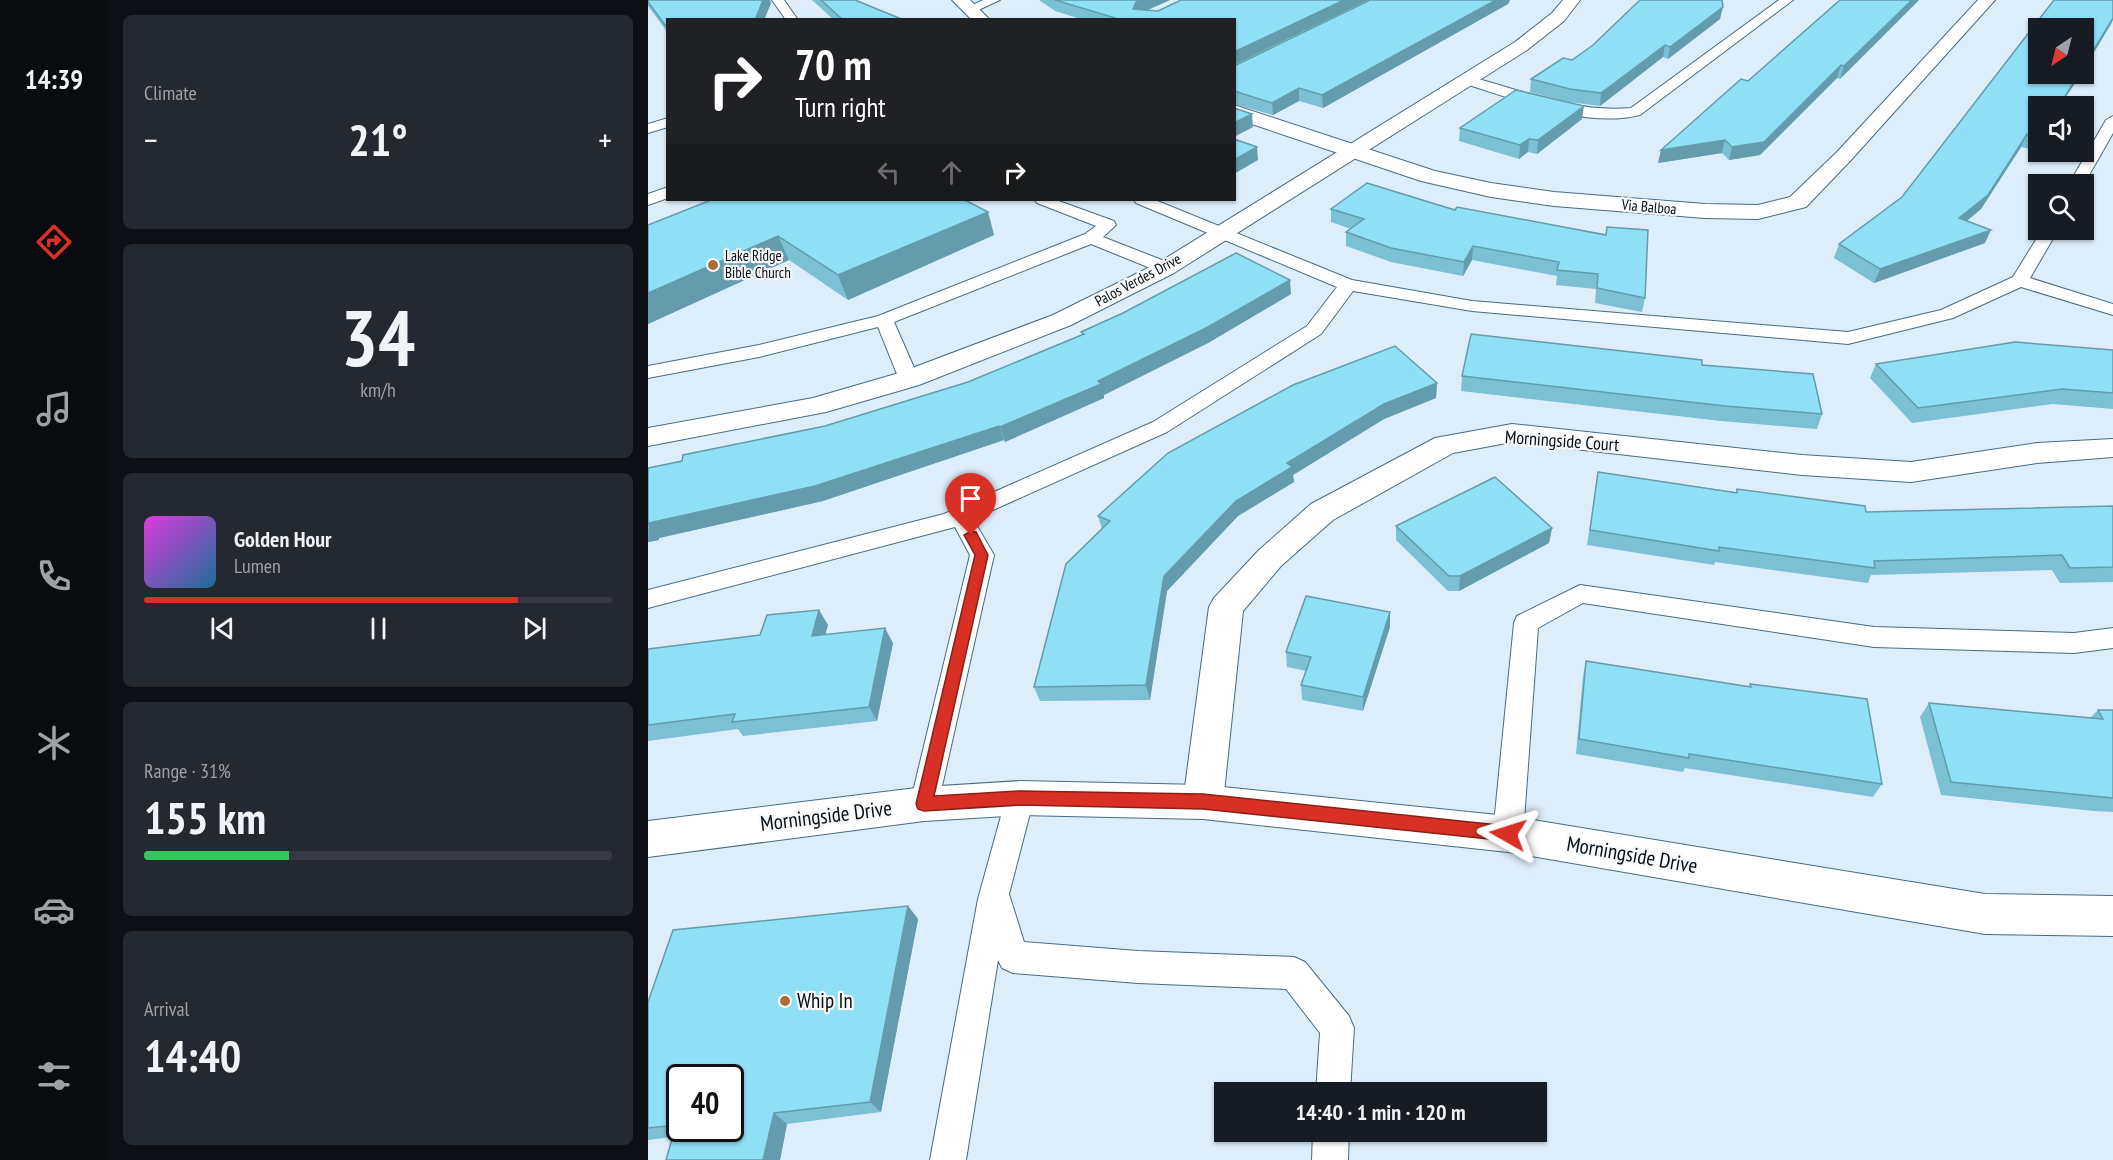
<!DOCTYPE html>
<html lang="en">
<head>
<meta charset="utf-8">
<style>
  :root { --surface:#171b24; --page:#242831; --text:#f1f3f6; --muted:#9ea1a6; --line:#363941; --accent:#d93025 }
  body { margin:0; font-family:"PT Sans Narrow",sans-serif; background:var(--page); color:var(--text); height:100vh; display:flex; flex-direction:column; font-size:22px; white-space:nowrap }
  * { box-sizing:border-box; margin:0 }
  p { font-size:20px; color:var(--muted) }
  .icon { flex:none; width:33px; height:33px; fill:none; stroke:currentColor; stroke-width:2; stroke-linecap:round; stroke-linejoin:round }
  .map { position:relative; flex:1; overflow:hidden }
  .panel { display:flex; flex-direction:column; gap:15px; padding:15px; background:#0d0f14; width:540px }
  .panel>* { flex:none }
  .top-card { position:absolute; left:18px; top:18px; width:570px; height:183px; border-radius:0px; box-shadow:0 2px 4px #0004; background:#202124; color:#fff; overflow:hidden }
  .needle { width:39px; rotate:215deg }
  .fabs { position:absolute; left:1380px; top:18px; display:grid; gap:12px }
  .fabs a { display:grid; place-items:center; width:66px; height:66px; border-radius:0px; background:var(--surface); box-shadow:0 2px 4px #0004; font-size:30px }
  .speed { position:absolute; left:18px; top:1064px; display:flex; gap:12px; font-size:30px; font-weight:700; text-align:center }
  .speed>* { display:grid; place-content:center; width:78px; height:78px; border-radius:50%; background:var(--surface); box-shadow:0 2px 4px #0004; line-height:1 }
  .speed .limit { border:3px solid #111; border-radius:9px; background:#fff; color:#111 }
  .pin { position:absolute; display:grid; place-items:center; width:51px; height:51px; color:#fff; margin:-62px -26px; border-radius:50% 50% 50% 0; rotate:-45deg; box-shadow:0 0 6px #0007 }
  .pin .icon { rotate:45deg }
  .me { position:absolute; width:66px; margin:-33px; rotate:276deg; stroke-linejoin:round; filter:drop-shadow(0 0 4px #0008) }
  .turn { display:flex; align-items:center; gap:21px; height:126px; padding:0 30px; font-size:27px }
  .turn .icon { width:78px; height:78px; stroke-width:2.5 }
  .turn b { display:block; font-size:42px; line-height:51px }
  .lanes { display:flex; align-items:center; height:57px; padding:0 30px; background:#0003; justify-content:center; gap:30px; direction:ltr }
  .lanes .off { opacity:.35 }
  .big { font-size:45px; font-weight:800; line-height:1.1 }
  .panel .widget { flex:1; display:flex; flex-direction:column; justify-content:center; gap:9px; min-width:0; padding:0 21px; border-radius:9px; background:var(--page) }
  .panel .dial { align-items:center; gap:0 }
  .dial b { font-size:78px; line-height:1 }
  .song { display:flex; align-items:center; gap:18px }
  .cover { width:72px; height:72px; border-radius:9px; background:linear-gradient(135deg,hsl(300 70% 55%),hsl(200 70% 35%)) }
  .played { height:6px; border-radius:3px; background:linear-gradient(90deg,var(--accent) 80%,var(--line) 80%) }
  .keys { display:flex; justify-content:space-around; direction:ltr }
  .heat { display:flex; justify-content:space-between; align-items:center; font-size:33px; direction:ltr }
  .charge { height:9px; border-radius:4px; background:linear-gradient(90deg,#34c759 31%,var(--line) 0) }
  .trip { position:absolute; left:566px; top:1082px; width:333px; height:60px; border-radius:0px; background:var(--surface); box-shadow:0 2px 4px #0004; font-weight:800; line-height:60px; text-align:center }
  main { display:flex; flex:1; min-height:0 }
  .tab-bar { display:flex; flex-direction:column; width:108px; justify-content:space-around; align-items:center; background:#090b0e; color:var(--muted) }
  .tab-bar .icon { width:42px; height:42px }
  .tab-bar .on { color:var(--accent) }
  .tab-bar b { font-size:27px; color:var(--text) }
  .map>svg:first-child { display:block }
</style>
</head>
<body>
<main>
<nav class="tab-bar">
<b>14:39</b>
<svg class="icon on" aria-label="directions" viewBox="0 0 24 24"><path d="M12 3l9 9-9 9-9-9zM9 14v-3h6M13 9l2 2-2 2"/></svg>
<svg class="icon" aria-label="music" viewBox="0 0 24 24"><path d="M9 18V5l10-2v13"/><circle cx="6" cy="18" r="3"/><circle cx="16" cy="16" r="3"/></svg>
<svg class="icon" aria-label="phone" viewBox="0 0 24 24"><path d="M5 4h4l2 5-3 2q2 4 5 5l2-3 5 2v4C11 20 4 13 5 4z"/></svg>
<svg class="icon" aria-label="climate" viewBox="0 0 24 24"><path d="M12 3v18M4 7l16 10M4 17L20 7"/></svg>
<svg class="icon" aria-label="car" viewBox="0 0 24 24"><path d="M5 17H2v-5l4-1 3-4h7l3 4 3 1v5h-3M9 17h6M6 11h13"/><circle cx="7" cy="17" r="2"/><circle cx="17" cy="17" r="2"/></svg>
<svg class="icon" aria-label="filters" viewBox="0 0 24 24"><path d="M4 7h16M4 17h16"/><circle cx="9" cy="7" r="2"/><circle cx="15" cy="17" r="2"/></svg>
</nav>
<section class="panel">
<div class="widget"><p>Climate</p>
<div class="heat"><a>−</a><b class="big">21°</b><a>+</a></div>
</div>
<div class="widget dial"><b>34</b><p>km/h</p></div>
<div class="widget">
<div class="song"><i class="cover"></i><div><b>Golden Hour</b><p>Lumen</p></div></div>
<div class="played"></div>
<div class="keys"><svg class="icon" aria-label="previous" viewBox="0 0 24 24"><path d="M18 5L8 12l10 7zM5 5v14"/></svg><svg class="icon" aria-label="pause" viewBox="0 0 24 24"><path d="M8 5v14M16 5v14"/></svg><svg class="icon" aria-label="next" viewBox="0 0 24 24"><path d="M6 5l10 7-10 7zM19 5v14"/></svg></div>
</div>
<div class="widget"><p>Range · 31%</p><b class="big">155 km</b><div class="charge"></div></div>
<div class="widget"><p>Arrival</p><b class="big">14:40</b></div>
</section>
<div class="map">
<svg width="1465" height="1160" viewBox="0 0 1465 1160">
  <rect width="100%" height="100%" fill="#ddedf9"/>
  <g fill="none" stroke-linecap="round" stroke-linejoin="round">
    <g stroke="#466c85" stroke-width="2">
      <path id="lane" d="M124,0h12l14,20h-12z
        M335,0h17l-26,12h-8l-2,-3z
        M1131,0h14l-153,115c-58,14 -123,-16 -178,-32l-2,-3 7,-4c55,14 106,37 164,32z
        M1465,116v17l-29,51h-15l37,-64z
        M20,118v9l-20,6v-9z
        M20,187v11l-20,7v-11z
        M387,200h21l58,21 2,4 -13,12 69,27 3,4 -3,4h-12l-69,-28 -197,78 25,57 -3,4h-14l-3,-4 -21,-52 -119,30 -111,21v-12l111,-21 119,-29 207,-82 11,-8 -59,-23z
        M486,200h21l197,80 120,21 376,31 93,-22 72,-33 29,-47h16l-28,48 83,26v11l-92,-28 -68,31 -105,26 -376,-33 -119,-20 -32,43 -154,98 -194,87 21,36 -56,249 -4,9 -10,4 -10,-4 -4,-9 60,-249 -15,-28 -307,81v-18l296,-76 209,-92 154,-96 30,-39 -201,-84z
        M932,585l294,42 200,6 39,-5v20l-39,5 -200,-6 -291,-44 -45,25 -15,206 -5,9 -10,4 -10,-4 -5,-9 21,-211 3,-7z
        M372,786l10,3 4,9 -25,96 15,48 114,9 156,6 11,5 44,54 5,12 -4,64h-34l4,-59 -34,-44 -148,-6 -125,-10 -11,-5 -4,-8 -32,200h-36l48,-261 28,-101 4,-9z
        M665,1131h36l-1,29h-36z"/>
    </g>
    <g stroke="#466c85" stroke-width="2">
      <path id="street" d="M304,0h18l20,20h-18z
        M1330,0h17l-144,160 -45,47 -48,12 -53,-1 -151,-12 -63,-9 -70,-16 -187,-63v-13l201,66 56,12 63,9 151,12 53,1 32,-8 47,-45z
        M864,424l290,31 109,7 126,-19 76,-4v18l-76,6 -126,19 -109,-7 -290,-33 -59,11 -120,67 -52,46 -38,45 -20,191 -6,12 -14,5 -14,-5 -6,-12 26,-195 5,-9 45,-48 52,-46 124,-66z"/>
    </g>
    <g stroke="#466c85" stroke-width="2">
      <path id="secondary" d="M915,0h17l-16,21 -37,29 -353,223 -103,52 -152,60 -93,27 -178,34v-18l165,-30 86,-25 154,-58 105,-52 357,-221 37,-29z
        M372,781l183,4 305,31 477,78 128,2v40l-128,-2 -477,-82 -305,-33 -183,-4 -96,6 -276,36v-36l276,-34z"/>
    </g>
    <use href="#lane" fill="#fff" fill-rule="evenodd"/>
    <use href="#street" fill="#fff" fill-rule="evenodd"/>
    <use href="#secondary" fill="#fff" fill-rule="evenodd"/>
  </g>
  <path fill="#7bc0d4" d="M0,0l123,3 -7,17h-96v13l-20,-27z
    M164,0h43l49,20h-70z
    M391,0h131l-22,10 10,1 210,-11 -134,65v-45h-150l-29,-9z
    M722,0h140l-2,4 -185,104 -24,-7 -26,14 -39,-11v-38z
    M1192,0h79l-79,79 -3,-1 -77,77 -31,5 -7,-7 -64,10 90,-82z
    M1465,0v20l-2,4 -51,82h-22v36l-4,8 -13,-3 -40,62 -14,12 18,22 -111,40 -40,-25 5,-14 63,-47z
    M1072,19l-52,40 -5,-2 -63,49 -31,-4 -39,-10 1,-13 41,-19z
    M934,119l-45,35 -9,-2 -9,7 -60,-18 1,-13z
    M683,209l124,1 151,24 1,-7 38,71 -3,14 -47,-9 1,-14 -40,-4 1,-9 -85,-16 -9,16 -72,-14 -45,-16v-14l5,-3 -20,-7z
    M340,212l6,23 -146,65 -59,-40 -141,64v-99z
    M643,294l-83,49 -104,52v3l-99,44 -1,-2 -181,61 -164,37v2l-11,2v-74l34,-7 143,-35 143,-44 114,-47 -1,-3z
    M1465,350v59l-60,-5 -141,19 -42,-45 6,-14z
    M1054,365l120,49 -5,15 -96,-8 -260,-30 1,-15z
    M789,383l-1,15 -52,21 -91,56 1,7 -56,34 -71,75 -17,109 -110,1 -6,-14 68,-158 -4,-13z
    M950,472l138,20 1,-3 129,23 247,-6v76l-53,1 -8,-13 -181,5 -3,8 -153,-21 -1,3 -127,-20z
    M748,526l156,2 -3,15 -90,48h-11l-52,-51z
    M171,610l9,15 -3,9 68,9 -16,78 -134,15 -5,-7 -90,12v-92l112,-14z
    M742,627l-27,84 -61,-11 -1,-15 5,-14 -19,-4 -1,-15z
    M938,661l163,26 1,-3 132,100 -9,13 -188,-29 -2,4 -107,-18 7,-78z
    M1281,703l161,15 8,-8h15v102l-19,-1 -153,-16 -21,-78z
    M260,906l10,13 -37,193 -94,12 -7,36h-114l6,-23 -24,3v-138z"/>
  <path fill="#649cad" d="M115,0h7l1,3 -7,17h-9z
    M494,0h28l-32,14 -5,-5 3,-7z
    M696,0h24l-134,65v-13z
    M848,0h14l-2,4 -185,104 -1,-13z
    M1264,0h7l-79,79 4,-13z
    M1075,7l-3,12 -52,40 2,-12z
    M1465,18l-2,6 -27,45v-3z
    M1017,45l-2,12 -63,49 1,-13z
    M1193,65l-4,13 -77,77 -31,5 3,-13z
    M1431,74h2l-21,32h-1z
    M651,88v13l-26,14 -1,-12z
    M936,106l-2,13 -45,35 1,-14z
    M604,114l1,13 -19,10v-14z
    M1379,134l-6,13 -40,62 -28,23 6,-14z
    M881,139l-1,13 -9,7 1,-14z
    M1077,140l-3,13 -64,10 3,-13z
    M609,147l1,13 -24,14v-14z
    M340,212l6,23 -146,65 -10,-25z
    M1343,230l-6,13 -111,40 6,-14z
    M130,236l11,24 -141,64v-31z
    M825,246l-1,14 -9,16 1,-14z
    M642,280l1,14 -83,49 -104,52v3l-99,44 -5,-15 98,-46z
    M789,383l-1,15 -52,21 -91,56 1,7 -56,34 -71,75 -17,109 -4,-15 18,-109 72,-75 51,-38 97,-59z
    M351,426l5,14 -181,61 -164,37v2l-11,2 1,-19z
    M904,528l-3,15 -90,48 1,-15z
    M171,610l9,15 -7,25 -9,-14z
    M742,612v15l-27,84v-14z
    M237,628l8,15 -16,78 -8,-14z
    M260,906l10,13 -37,193 -11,-10z
    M126,1113l13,11 -7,36h-17z"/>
  <path fill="#8fdff7" stroke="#649cad" stroke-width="1.5" fill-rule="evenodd" d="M0,0h115l-8,20h-87v9l-20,-27z
    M173,0h34l49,20h-61z
    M407,0h87l-6,2 -3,7 25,2 23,-11h163l-110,52v-32h-112z
    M722,0h126l-174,95 -23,-7 -27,15 -38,-12v-25z
    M992,0h82l1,7 -53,40 -5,-2 -64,48 -31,-4 -39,-10 32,-21 9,2 21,-15z
    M1192,0h72l-68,66 -3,-1 -77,77 -32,5 -7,-7 -64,10 80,-71 7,2z
    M1406,0h59v18l-29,48v-38h-46v46h41l-20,32h-21v30l-11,-2 -39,61 -29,23 32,12 -111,39 -41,-25 63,-47z
    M868,90l68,16 -46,34 -9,-1 -9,6 -60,-17z
    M586,108l18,6 -18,9z
    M586,139l23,8 -23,13z
    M719,183l88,27 2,-3 149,28 1,-8 41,3 -3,68 -48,-10 1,-14 -41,-4 2,-8 -86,-16 -9,16 -73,-14 -45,-16 18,-13 -33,-10z
    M63,200h254l23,12 -150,63 -60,-39 -130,57v-68z
    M588,253l54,27 -84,48 -108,53 3,3 -101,43 -1,-1 -184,60 -166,37 -1,2v-57l34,-7 1,-6 142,-29 143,-44 116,-48 -3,-2 42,-19z
    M823,334l231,26v5l111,9 9,40 -97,-8 -263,-30z
    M1367,342l98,8v43l-51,-4 -144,19 -42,-44z
    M747,346l42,37 -53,21 -97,59 5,4 -56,34 -72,75 -18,109 -112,2 32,-123 44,-43 -12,-5 70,-63 125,-68z
    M950,472l139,21v-4l128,17 1,6 247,-6v61l-43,1 -8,-13 -188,6 1,7 -156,-21v4l-129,-21z
    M847,477l57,51 -92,48h-11l-53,-50z
    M658,596l84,16 -27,85 -62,-12 10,-28 -25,-5z
    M171,610l-7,26 73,-8 -16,79 -137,15 3,-8 -87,11v-76l112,-14 7,-20z
    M938,661l165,26 -1,-3 117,15 15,85 -193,-30v4l-110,-19z
    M1281,703l174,16 -5,-9h15v88l-162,-16z
    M260,906l-38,196 -96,11 -11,47h-97l10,-35 -28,3v-126l25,-72zM32,1077h50v51h-50z"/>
  <path fill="#d93025" stroke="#8d1f18" stroke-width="1.5" d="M323,531l5,1 12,23 -54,241 86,-5 183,3 305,32 6,2 2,6 -2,5 -6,2 -305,-32 -183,-4 -96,6 -6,-2 -2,-5 59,-249 -11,-20z"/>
  <g fill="#ad6d35" stroke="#f8f8f8" stroke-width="2">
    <circle cx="65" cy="265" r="6"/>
    <circle cx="137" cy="1001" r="6"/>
  </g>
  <g text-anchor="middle" stroke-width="4.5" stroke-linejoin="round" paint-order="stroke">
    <g font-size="15" fill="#020f19" stroke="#f8f8f8">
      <text transform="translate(1001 207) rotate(5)" y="5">Via Balboa</text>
      <text transform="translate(490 280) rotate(-28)" y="5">Palos Verdes Drive</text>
    </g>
    <g font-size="15" fill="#020f19" stroke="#f8f8f8" text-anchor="start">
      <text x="77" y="261">Lake Ridge<tspan x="77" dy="17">Bible Church</tspan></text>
    </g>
    <g font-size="18" fill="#020f19" stroke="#f8f8f8">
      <text transform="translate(914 441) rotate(4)" y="6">Morningside Court</text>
    </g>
    <g font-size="21" fill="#020f19" stroke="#f8f8f8">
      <text transform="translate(178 816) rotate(-7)" y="7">Morningside Drive</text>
      <text transform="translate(984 855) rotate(10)" y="7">Morningside Drive</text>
    </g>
    <g font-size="21" fill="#020f19" stroke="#f8f8f8" text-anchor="start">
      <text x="149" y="1008">Whip In</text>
    </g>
  </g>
</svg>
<div class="fabs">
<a><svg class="needle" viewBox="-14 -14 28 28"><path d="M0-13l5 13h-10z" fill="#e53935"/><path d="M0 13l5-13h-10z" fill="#9ea1a6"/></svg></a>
<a><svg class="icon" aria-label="sound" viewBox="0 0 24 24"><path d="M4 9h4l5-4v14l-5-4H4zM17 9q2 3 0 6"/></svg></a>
<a><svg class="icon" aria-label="search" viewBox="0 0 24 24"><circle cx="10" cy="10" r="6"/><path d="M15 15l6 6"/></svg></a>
</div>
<div class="speed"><div class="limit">40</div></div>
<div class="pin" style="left:323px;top:535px;background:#d93025"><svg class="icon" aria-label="arrive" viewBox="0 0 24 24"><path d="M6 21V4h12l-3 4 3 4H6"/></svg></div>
<svg class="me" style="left:860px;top:834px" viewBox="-20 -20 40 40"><path d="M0-17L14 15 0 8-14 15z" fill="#d93025" stroke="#fff" stroke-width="4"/></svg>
<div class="trip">14:40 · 1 min · 120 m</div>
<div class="top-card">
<div class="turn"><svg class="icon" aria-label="right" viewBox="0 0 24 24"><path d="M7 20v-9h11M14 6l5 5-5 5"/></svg><div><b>70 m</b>Turn right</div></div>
<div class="lanes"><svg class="icon off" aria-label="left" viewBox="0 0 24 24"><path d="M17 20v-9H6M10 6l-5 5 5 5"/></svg><svg class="icon off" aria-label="ahead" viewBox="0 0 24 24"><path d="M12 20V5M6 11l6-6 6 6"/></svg><svg class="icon" aria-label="right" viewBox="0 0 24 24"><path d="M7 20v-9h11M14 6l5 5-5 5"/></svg></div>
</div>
</div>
</main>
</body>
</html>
